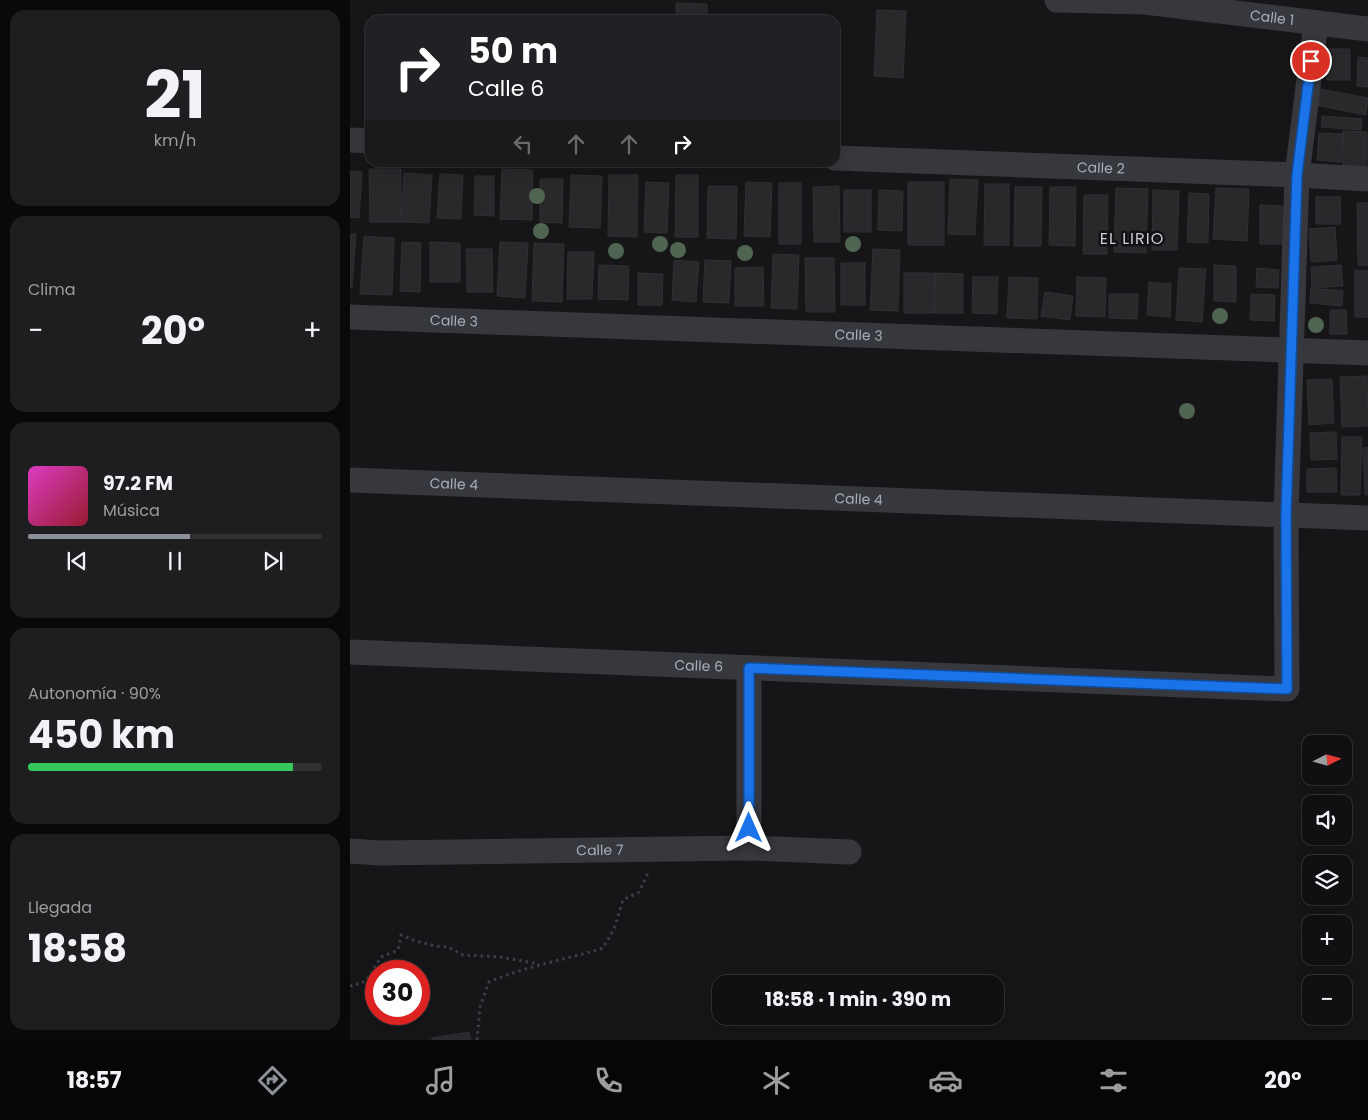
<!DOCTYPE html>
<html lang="es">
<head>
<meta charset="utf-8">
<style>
  :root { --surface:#101012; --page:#1e1e20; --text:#f1f3f6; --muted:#9c9d9f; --line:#303032; --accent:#8c9099 }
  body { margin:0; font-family:Poppins,sans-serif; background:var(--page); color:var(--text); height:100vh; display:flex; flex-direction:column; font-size:19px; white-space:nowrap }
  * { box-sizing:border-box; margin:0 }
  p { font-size:16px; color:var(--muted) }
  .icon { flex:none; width:28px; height:28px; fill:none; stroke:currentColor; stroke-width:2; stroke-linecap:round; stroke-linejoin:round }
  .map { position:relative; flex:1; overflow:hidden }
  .side { display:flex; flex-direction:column; gap:10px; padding:10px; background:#09090a; width:350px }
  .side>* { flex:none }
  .top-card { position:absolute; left:15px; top:15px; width:475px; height:152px; border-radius:15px; box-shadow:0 5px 20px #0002,0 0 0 1px var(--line); background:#202124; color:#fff; overflow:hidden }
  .needle { width:32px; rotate:84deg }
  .controls { position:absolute; left:952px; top:735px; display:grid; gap:10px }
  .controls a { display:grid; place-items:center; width:50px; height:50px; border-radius:10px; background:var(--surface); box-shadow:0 5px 20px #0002,0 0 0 1px var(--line); font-size:25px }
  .speed { position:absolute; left:15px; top:960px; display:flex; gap:10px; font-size:25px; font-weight:700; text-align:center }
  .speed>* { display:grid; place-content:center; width:65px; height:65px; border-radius:50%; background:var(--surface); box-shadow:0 5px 20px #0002,0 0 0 1px var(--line); line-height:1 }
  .speed .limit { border:8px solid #d22; background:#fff; color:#111 }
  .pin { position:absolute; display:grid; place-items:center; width:42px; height:42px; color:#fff; margin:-21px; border:2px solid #fff; border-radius:50%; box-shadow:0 1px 5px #0007 }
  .me { position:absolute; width:55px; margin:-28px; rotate:0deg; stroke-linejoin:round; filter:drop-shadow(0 0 4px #0008) }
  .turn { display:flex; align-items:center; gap:18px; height:105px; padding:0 20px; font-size:22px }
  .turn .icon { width:65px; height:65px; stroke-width:2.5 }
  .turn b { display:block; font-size:35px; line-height:42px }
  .lanes { display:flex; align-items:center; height:48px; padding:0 20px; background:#0003; justify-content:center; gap:25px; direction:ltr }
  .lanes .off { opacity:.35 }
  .big { font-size:38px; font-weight:700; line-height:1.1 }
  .side .widget { flex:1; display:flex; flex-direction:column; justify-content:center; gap:8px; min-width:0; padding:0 18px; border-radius:15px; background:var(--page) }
  .side .dial { align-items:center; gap:0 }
  .dial b { font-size:65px; line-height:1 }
  .song { display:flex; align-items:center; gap:15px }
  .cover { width:60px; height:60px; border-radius:8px; background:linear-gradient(135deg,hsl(310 70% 55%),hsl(350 70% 35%)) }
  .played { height:5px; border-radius:2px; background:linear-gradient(90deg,var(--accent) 55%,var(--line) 55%) }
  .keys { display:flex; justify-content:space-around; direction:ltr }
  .heat { display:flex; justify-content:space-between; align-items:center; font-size:28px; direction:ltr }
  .charge { height:8px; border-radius:4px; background:linear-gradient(90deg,#34c759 90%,var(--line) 0) }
  .trip { position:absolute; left:362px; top:975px; width:292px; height:50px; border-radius:15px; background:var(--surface); box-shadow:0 5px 20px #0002,0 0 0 1px var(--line); font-weight:700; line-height:50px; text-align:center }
  .menu { display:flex; height:80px; justify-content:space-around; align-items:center; background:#060607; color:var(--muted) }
  .menu .icon { width:35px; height:35px }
  .menu .active { color:var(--accent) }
  .menu b { font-size:22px; color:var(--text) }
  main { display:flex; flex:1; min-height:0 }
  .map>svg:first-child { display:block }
</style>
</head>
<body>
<main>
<section class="side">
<div class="widget dial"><b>21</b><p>km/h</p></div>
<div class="widget"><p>Clima</p>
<div class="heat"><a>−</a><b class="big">20°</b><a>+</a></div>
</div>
<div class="widget">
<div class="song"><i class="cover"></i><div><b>97.2 FM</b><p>Música</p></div></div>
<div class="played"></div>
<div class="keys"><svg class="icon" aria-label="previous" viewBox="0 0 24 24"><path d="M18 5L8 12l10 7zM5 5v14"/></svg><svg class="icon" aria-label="pause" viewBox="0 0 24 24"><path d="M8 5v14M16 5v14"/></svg><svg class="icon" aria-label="next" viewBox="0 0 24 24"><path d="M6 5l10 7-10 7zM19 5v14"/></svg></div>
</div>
<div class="widget"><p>Autonomía · 90%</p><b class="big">450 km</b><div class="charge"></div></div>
<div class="widget"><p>Llegada</p><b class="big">18:58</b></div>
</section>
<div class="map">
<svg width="1018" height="1040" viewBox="0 0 1018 1040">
  <rect width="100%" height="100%" fill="#161618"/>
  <path fill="#29292c" stroke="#303034" d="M326,3l31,1v16h-31z
    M527,10l29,1 -3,67 -29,-2z
    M977,49h23v31h-23z
    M1008,57l10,1v29l-11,-1z
    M970,89l48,9 -2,17 -50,-10z
    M972,116l40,3 -1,11 -40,-3z
    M993,131l24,1v34h-24z
    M969,133l24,1 -2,28 -24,-2z
    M19,169h32v53h-31z
    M152,169l31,1 -1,50 -32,-1z
    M0,171l12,1 -3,46 -9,-1z
    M54,173l28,2 -3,48 -28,-1z
    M90,174l23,1 -2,44 -24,-1z
    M221,175l31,1 -2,52 -31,-1z
    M259,175h29l-1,62 -29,-1z
    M326,175h22v62h-23z
    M125,176h19v40l-20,-1z
    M190,179h23l-1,44 -22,-1z
    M600,179l28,1 -3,55 -27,-1z
    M296,182l23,1 -2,50 -23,-1z
    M396,182l26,1 -2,54 -26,-1z
    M558,182h36v63h-36z
    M429,183h22v61h-22z
    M635,184h24v61h-25z
    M358,186h29l-1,53 -29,-1z
    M489,186l1,56h-26l-1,-55z
    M665,187h27l-1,59h-27z
    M700,187h26l-1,59 -26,-1z
    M766,188l32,1 -2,64 -32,-1z
    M866,188l33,1 -2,52 -34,-2z
    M494,190h27v42h-27z
    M529,190l24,1 -1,40 -24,-1z
    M803,190l26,1 -2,59h-25z
    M839,193l20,1 -1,49 -21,-1z
    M734,195h24l-1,59h-24z
    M966,197h24l1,27h-25z
    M1007,203h11v62h-10z
    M910,205l24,1 -1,38h-23z
    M985,227l2,33 -26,2 -2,-33z
    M0,234h6l-4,54h-2z
    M14,236l30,2 -2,57 -32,-1z
    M52,242l19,1 -1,49 -20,-1z
    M80,242l30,1v39h-30z
    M150,242l28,1 -3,55 -28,-2z
    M184,243l30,1 -2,58 -30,-1z
    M116,249h26l1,43h-26z
    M523,249l27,1 -2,61 -28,-1z
    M218,252h26l-2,47h-25z
    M423,254l26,1 -2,54 -26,-1z
    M455,258h29l1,54h-29z
    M324,260l25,2 -3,40 -24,-2z
    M355,260l26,1 -2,42 -26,-1z
    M491,263h24v42h-24z
    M249,265l30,1 -1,34 -30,-1z
    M864,265l22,1v36l-22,-1z
    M991,265l2,21 -31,2 -1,-21z
    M413,267l1,39h-29v-38z
    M829,268l27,1 -4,53 -26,-2z
    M907,268l22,2 -1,18 -22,-1z
    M1005,270l13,1v46h-13z
    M288,273l25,1 -1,31h-24z
    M554,273h31l-1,40h-30z
    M585,273l28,1v39h-29z
    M623,277h25l-1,37 -25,-1z
    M659,277l29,1 -1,41 -30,-1z
    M727,277l29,1 -1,39 -29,-1z
    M799,282l22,2 -1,33 -23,-2z
    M961,288l32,3 -1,15 -32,-3z
    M695,292l28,4 -3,24 -29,-4z
    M759,294h29l-1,25 -28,-1z
    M901,294l24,1 -1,26 -24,-1z
    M980,310h16l1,24h-17z
    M1017,376l1,50 -26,1 -2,-50z
    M982,379l2,44 -25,2 -2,-45z
    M986,432l1,27 -26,1 -1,-27z
    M992,437h20l-2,58h-19z
    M1018,447v48h-3l-2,-47z
    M986,468l1,24h-30v-23z
    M119,1032l2,8h-39v-2z"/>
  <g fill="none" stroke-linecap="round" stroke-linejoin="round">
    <path stroke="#3d3f44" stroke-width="3" stroke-dasharray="2.5 4" stroke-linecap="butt" d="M0,985l2,1 14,-5 15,-24 17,-7 3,-15 15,6 19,5 13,1 15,8 37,2 39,7
      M127,1040l3,-33 9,-25c37,-16 76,-22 114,-34l11,-19 9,-29 16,-8 9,-19"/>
    <g stroke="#37383d" stroke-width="25">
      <path id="s1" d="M707,0l88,2 223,27"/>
      <path d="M0,140l20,1"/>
      <path id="s2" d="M485,158l462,17 71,4"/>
      <path id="s3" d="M0,317l1018,36"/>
      <path id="s4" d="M0,480l1018,38"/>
      <path id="s5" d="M0,652l937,37 -1,-174 11,-340 19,-152"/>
      <path d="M399,848v-180"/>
      <path id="s6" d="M0,851l30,2 369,-5 100,4"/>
    </g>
  </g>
  <g fill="#506452">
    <circle cx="187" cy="196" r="8"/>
    <circle cx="191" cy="231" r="8"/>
    <circle cx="310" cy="244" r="8"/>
    <circle cx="503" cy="244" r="8"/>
    <circle cx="328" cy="250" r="8"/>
    <circle cx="266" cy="251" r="8"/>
    <circle cx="395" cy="253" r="8"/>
    <circle cx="870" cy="316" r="8"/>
    <circle cx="966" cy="325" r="8"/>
    <circle cx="837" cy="411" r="8"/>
  </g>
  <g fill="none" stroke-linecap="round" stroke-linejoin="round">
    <g stroke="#114b97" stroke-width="12">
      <path id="route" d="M399,828v-160l538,21 -1,-174 11,-340 14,-114"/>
    </g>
    <use href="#route" stroke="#1a73e8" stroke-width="9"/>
  </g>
  <g text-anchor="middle" stroke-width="5" stroke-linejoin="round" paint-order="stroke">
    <g font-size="14" fill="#a8adb8" stroke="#111113">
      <text dy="5" stroke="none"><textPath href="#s1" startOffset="216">Calle 1</textPath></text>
      <text dy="5" stroke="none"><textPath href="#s2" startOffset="266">Calle 2</textPath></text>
      <text dy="5" stroke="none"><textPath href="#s3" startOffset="104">Calle 3</textPath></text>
      <text dy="5" stroke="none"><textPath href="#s3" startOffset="509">Calle 3</textPath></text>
      <text dy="5" stroke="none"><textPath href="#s4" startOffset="104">Calle 4</textPath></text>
      <text dy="5" stroke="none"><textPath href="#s4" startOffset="509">Calle 4</textPath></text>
      <text dy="5" stroke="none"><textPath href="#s5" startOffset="349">Calle 6</textPath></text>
      <text dy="5" stroke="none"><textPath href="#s6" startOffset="250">Calle 7</textPath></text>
    </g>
    <g font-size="16" letter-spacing="1" fill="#c9ccd4" stroke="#111113">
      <text x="782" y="244">EL LIRIO</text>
    </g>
  </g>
</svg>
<div class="controls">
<a><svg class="needle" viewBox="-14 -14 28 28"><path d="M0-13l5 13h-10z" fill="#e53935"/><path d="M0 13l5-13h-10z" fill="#9c9d9f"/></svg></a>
<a><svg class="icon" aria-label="sound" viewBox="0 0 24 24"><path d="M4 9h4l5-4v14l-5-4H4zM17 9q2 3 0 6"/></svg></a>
<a><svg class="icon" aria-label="layers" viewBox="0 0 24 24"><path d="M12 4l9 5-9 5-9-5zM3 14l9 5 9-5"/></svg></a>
<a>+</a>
<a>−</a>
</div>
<div class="speed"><div class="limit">30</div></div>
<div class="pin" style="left:961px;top:61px;background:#d93025"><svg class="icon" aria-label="arrive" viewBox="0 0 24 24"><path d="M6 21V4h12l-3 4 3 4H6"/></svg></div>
<svg class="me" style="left:399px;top:828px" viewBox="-20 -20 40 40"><path d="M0-17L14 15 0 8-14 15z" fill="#1a73e8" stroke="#fff" stroke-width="4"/></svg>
<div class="trip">18:58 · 1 min · 390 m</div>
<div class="top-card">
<div class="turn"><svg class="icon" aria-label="right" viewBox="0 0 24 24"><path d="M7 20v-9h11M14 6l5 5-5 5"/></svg><div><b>50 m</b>Calle 6</div></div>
<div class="lanes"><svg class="icon off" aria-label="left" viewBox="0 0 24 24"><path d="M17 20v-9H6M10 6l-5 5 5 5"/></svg><svg class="icon off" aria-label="ahead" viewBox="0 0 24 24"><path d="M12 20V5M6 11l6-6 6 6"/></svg><svg class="icon off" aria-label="ahead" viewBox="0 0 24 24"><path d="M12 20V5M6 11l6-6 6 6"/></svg><svg class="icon" aria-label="right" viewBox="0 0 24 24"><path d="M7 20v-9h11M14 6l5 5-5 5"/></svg></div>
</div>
</div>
</main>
<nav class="menu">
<b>18:57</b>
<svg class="icon active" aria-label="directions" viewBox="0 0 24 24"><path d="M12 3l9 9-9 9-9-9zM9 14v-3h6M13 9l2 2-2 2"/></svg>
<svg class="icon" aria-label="music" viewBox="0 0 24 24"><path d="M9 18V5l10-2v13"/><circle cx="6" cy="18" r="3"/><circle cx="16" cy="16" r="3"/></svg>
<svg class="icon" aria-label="phone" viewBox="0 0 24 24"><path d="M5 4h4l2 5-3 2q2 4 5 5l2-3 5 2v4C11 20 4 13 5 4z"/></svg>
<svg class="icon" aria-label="climate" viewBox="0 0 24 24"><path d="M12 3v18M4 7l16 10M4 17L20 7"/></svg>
<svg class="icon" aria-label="car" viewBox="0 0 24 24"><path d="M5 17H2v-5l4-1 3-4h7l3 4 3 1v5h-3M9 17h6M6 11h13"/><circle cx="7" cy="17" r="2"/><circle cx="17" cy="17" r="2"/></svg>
<svg class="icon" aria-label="filters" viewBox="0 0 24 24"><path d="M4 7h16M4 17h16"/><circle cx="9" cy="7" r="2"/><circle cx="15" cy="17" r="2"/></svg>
<b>20°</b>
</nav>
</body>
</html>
